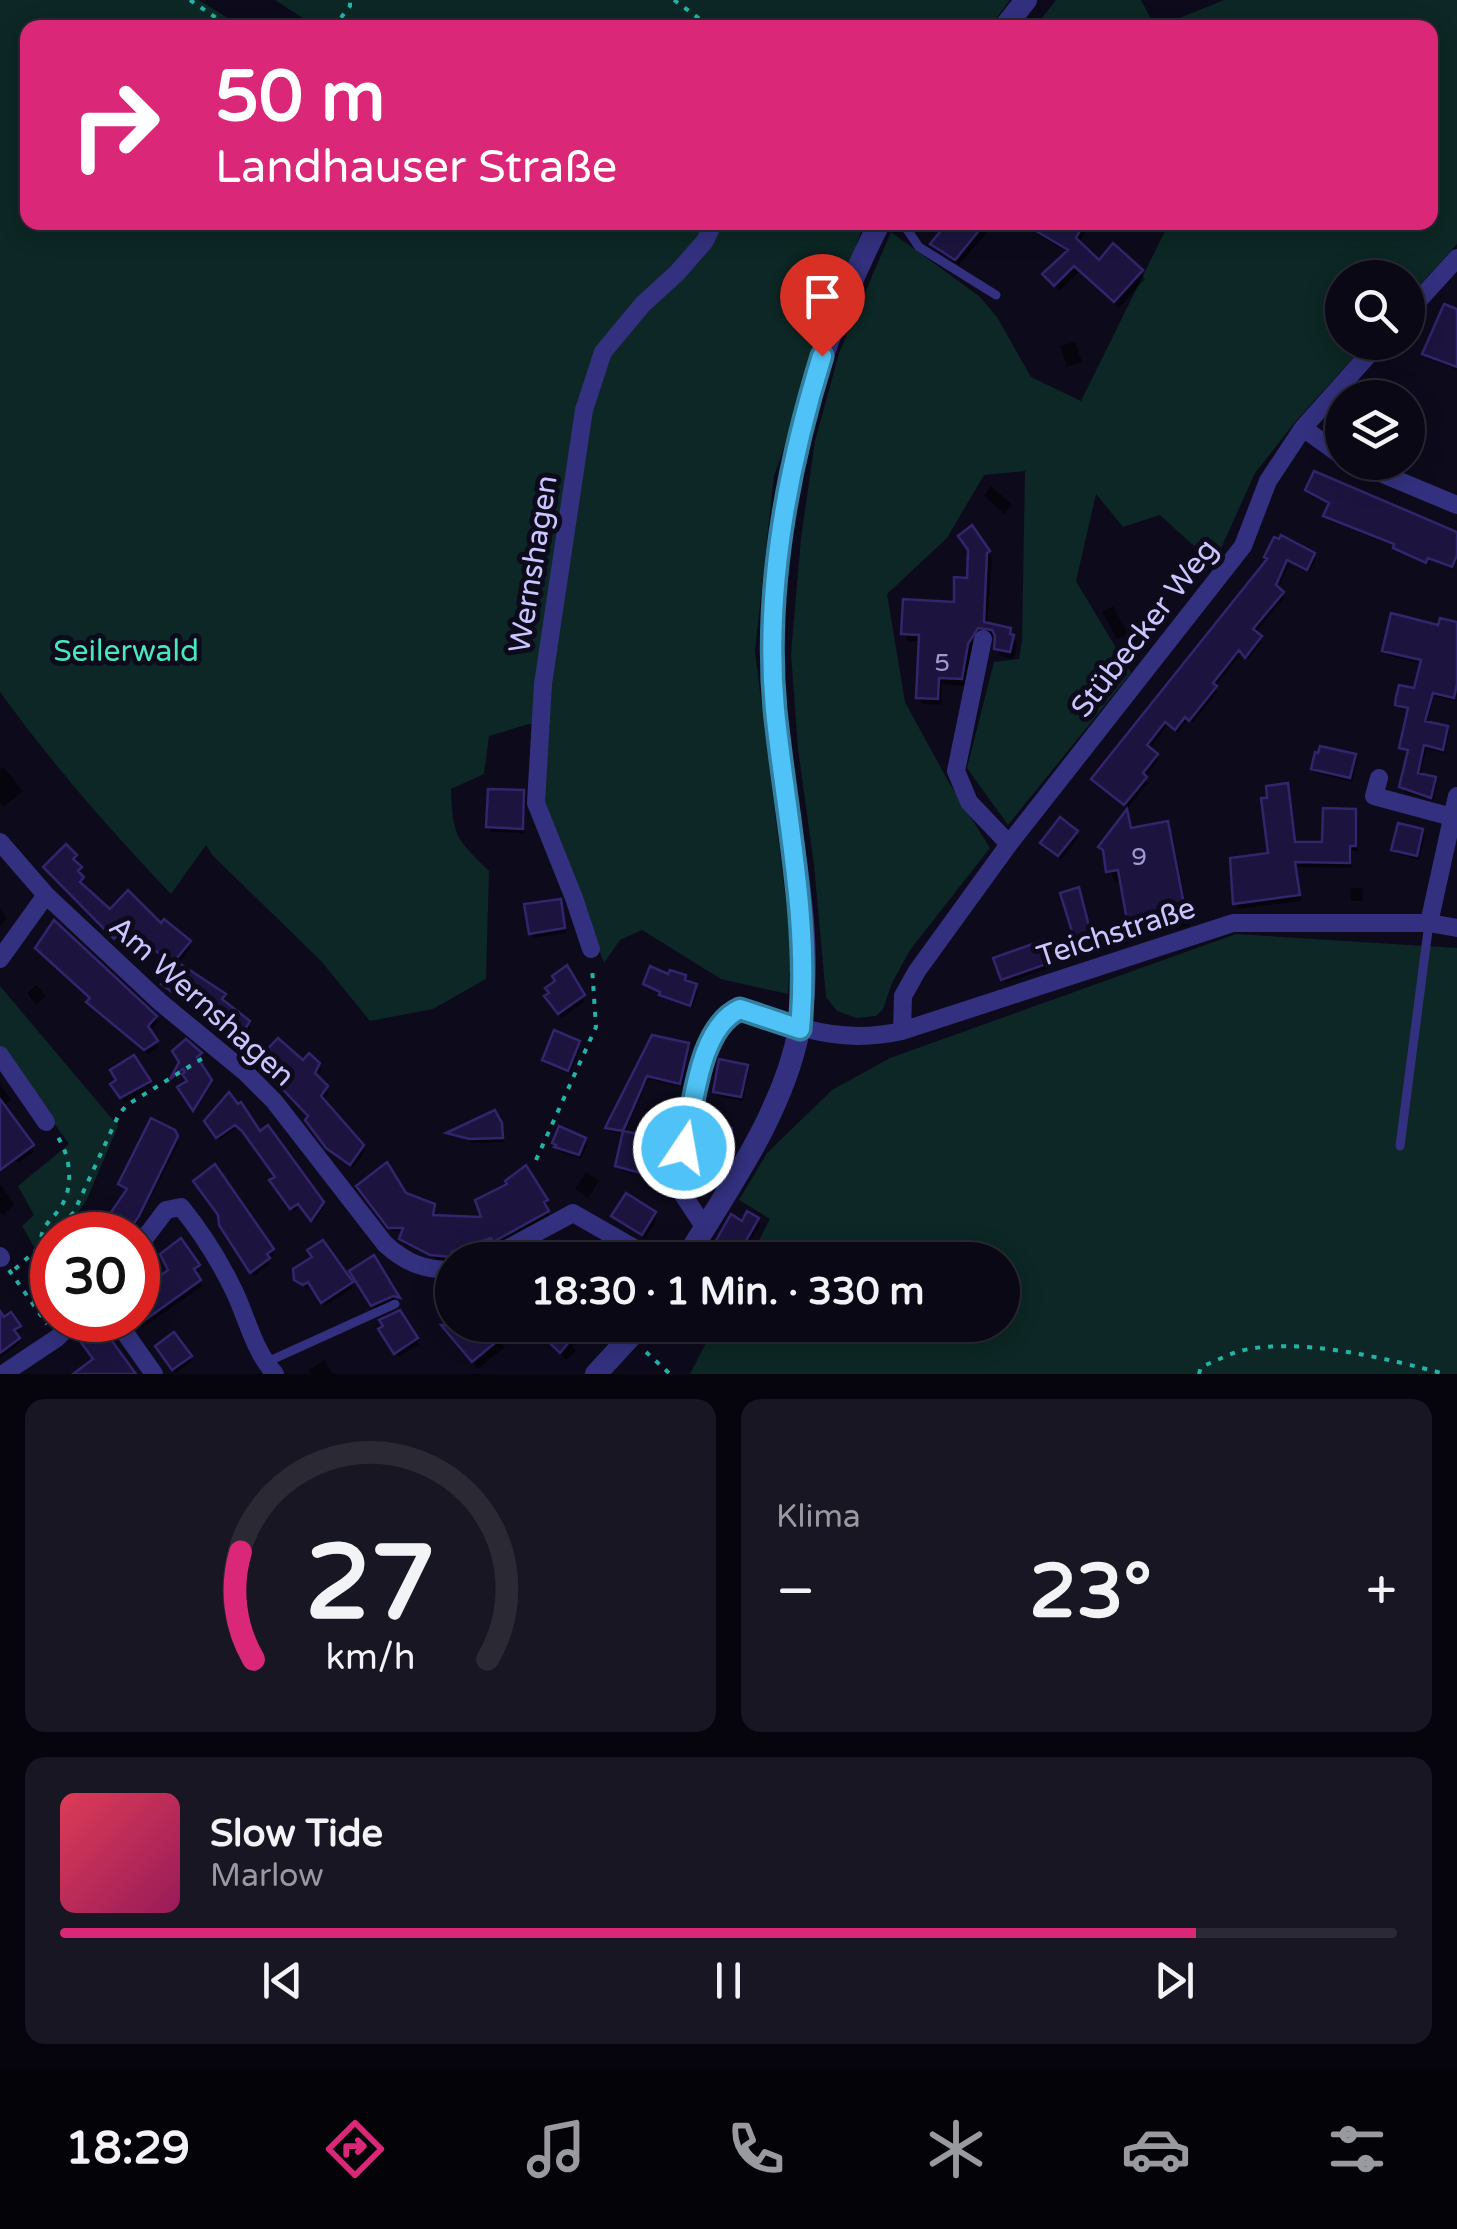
<!DOCTYPE html>
<html lang="de">
<head>
<meta charset="utf-8">
<style>
  :root { --surface:#0a0815; --page:#181622; --text:#f1f3f6; --muted:#999aa0; --line:#2a2934; --accent:#db2777 }
  body { margin:0; font-family:"Varela Round",sans-serif; background:var(--page); color:var(--text); height:100vh; display:flex; flex-direction:column; font-size:38px; white-space:nowrap }
  * { box-sizing:border-box; margin:0 }
  p { font-size:32px; color:var(--muted) }
  .icon { flex:none; width:55px; height:55px; fill:none; stroke:currentColor; stroke-width:2; stroke-linecap:round; stroke-linejoin:round }
  .map { position:relative; height:1374px; overflow:hidden }
  .side { display:flex; flex-direction:column; gap:25px; padding:25px; background:#06040c; flex:1 }
  .side>* { flex:none }
  .banner { position:absolute; left:20px; top:20px; width:1418px; height:210px; border-radius:20px; box-shadow:0 5px 25px #0003,0 0 0 2px var(--line); background:#db2777; color:#fff; overflow:hidden }
  .fabs { position:absolute; left:1325px; top:260px; display:grid; gap:20px }
  .fabs a { display:grid; place-items:center; width:100px; height:100px; border-radius:50%; background:var(--surface); box-shadow:0 5px 25px #0003,0 0 0 2px var(--line); font-size:50px }
  .speed { position:absolute; left:30px; top:1212px; display:flex; gap:20px; font-size:50px; font-weight:700; text-align:center }
  .speed>* { display:grid; place-content:center; width:130px; height:130px; border-radius:50%; background:var(--surface); box-shadow:0 5px 25px #0003,0 0 0 2px var(--line); line-height:1 }
  .speed .limit { border:15px solid #d22; background:#fff; color:#111 }
  .pin { position:absolute; display:grid; place-items:center; width:85px; height:85px; color:#fff; margin:-102px -42px; border-radius:50% 50% 50% 0; rotate:-45deg; box-shadow:0 0 10px #0007 }
  .pin .icon { rotate:45deg }
  .me { position:absolute; width:110px; margin:-55px; rotate:12deg; stroke-linejoin:round; filter:drop-shadow(0 0 8px #0008) }
  .turn { display:flex; align-items:center; gap:35px; height:210px; padding:0 30px; font-size:45px }
  .turn .icon { width:130px; height:130px; stroke-width:2.5 }
  .turn b { display:block; font-size:70px; line-height:85px }
  .big { font-size:75px; font-weight:700; line-height:1.1 }
  .side .card { flex:1; display:flex; flex-direction:column; justify-content:center; gap:15px; min-width:0; padding:0 35px; border-radius:20px; background:var(--page) }
  .side .dial { align-items:center; gap:0 }
  .dial svg { height:260px; overflow:visible; fill:none; stroke:var(--line); stroke-width:7; stroke-linecap:round; text-anchor:middle }
  .dial text { fill:var(--text); stroke:none }
  .song { display:flex; align-items:center; gap:30px }
  .cover { width:120px; height:120px; border-radius:15px; background:linear-gradient(135deg,hsl(350 70% 55%),hsl(330 70% 35%)) }
  .played { height:10px; border-radius:5px; background:linear-gradient(90deg,var(--accent) 85%,var(--line) 85%) }
  .keys { display:flex; justify-content:space-around; direction:ltr }
  .heat { display:flex; justify-content:space-between; align-items:center; font-size:55px; direction:ltr }
  .side .tiles { flex:1; display:grid; gap:25px; grid-template-columns:1fr 1fr }
  .card:last-child { grid-column:span 2 }
  .trip { position:absolute; left:435px; top:1242px; width:585px; height:100px; border-radius:50px; background:var(--surface); box-shadow:0 5px 25px #0003,0 0 0 2px var(--line); font-weight:700; line-height:100px; text-align:center }
  .tab-bar { display:flex; height:160px; justify-content:space-around; align-items:center; background:#040308; color:var(--muted) }
  .tab-bar .icon { width:70px; height:70px }
  .tab-bar .active { color:var(--accent) }
  .tab-bar b { font-size:45px; color:var(--text) }
  .map>svg:first-child { display:block }
</style>
</head>
<body>
<div class="map">
<svg width="1457" height="1374" viewBox="0 0 1457 1374">
  <rect width="100%" height="100%" fill="#0d0a1c"/>
  <path fill="#0c2725" d="M0,0h199l43,27 -214,1v194l836,1 -90,253 -19,175 36,291 -3,52 -67,-15 -79,-49 -22,10 -16,23 -62,-164 4,-73 -17,-2 -40,12 -5,38 -33,15c2,48 4,48 38,82l-3,108 -53,30 -63,12 -49,-60 -108,-105 -7,-11 -35,49c-61,-64 -119,-130 -171,-202z
    M275,0h735l-21,28h-671z
    M1056,0h85l14,27h-120z
    M1224,0h233v244l-49,54v-20h-66v64l25,1 -71,78 -41,52 -41,91 -54,-49 -37,12 -27,-33 -20,87 55,92 -123,152 -41,-57 27,-106 25,-3 3,-19 3,-169 -41,4 -37,63 -60,56 18,108 42,77 43,69 -80,102 -18,33 -9,26 -7,7 -20,2 -19,-7 -11,-14 -12,-132 -16,-116 -7,-95 10,-116 14,-97 24,-88 52,-121 88,64 18,21 34,60 50,24 84,-170 9,-8 256,-1v-194l-273,-1z
    M1236,934l221,14v426h-767l25,-49h287v-65h-253l21,-41 -31,-19 28,-47 65,-63 58,-32z
    M0,986l118,140 -30,71 -22,35 -14,3v10l-12,12 -18,-31 12,-11 -16,-29 51,-42 -69,-94z"/>
  <path fill="#0007" d="M951,222h45l-37,43 -22,-14 -4,-7z
    M1016,222h73l-10,23 20,18 42,9 4,7 -26,29 -40,-36 -20,19 -13,-16 22,-22z
    M1457,312v58l-29,-12 -3,-5z
    M1075,342l7,20 -15,5 -7,-21z
    M1379,389l10,9h-17z
    M991,486l21,18 -7,10 -21,-18z
    M1308,490l149,44 -3,36 -24,-10 -2,6 -30,-14 -2,-5 -68,-27 -2,-4 4,-11z
    M971,551l17,1 4,7 -5,66 23,5 7,15 -3,14 -13,-3 -5,-7 1,-12 -15,-3 -11,19 -6,33 -23,-2 -1,21 -19,-1 -4,-7 3,-56h-13l-4,-8 52,-29 13,-24z
    M1313,555l3,4 -7,14 -19,-10 -13,27 7,8 -30,36 8,8 -14,18 -5,-8 -29,35 3,5 -24,31 -5,-3 -10,13 -10,-8 -19,25 9,10 -13,18 3,5 -20,25 -31,-24 172,-223z
    M1113,606l14,26 7,-4 3,5 7,19 -9,5 -11,-21 -7,3 -15,-27z
    M1457,625l-1,76 -22,-5 -7,28 19,5 3,4 -4,20 -19,-4 -6,27 14,3 3,5 -4,17 -29,-9 -2,-5 7,-33 -7,-6 8,-37 -9,-2 -3,-4 18,-14 6,-27 -35,-9 -2,-4 55,-23z
    M1354,756l3,5 -5,21 -36,-9 -2,-5z
    M4,767l19,24 -20,16 -3,-4v-33z
    M1286,786l10,58h29l30,-33 3,6v34h-6v17l-55,-1 4,34 -62,8 -3,-6 34,-47z
    M523,793l3,5 -2,35 -33,-1 -3,-5z
    M1127,814l7,16 33,-6 6,12 17,90 -53,10 -7,-11 -8,-44 -7,1 -14,-35z
    M1422,831l3,5 -6,24 -22,-6 -3,-5z
    M1076,833l3,4 -18,23 -18,-17z
    M75,857l3,4 -3,3 10,20 -3,3 28,26 51,14 28,16 2,5 -14,17 47,31 3,4 -3,4 24,19 3,5 -12,18 -30,-23 -2,-6 -40,-28 -3,-4 13,-16 -47,-39 -12,12 -70,-70z
    M1350,888h12l1,13h-12z
    M1081,895l15,60 -12,3 -3,-5z
    M559,902l7,31 -32,5 -3,-5z
    M0,909l7,10 -7,7z
    M1045,948l7,19 -47,16 -2,-4z
    M566,969l19,32 -23,17 -14,-21z
    M645,983l50,2 3,5 -6,19 -27,-10z
    M36,985l10,11 -10,9 -9,-12z
    M92,1006l63,11 3,5 -9,10 10,15 -11,7z
    M654,1038l33,7 2,4 -7,38 -34,-8 -23,55 41,7 2,5 -4,20 -5,-1 -3,15 -36,-10 -2,-5 6,-31 -14,-3 -2,-3z
    M578,1043l3,5 -11,26 -22,-9 -3,-5z
    M200,1054l-4,6 16,24 -17,27 -15,-23 10,-6 -7,-11 -10,9 8,-18z
    M133,1058l18,29 -26,15 -11,-17z
    M304,1064l14,1 3,5 -4,8 12,15 -6,8 42,50 -12,17 -21,-16 -21,-27z
    M746,1067l3,5 -6,29 -25,-5 -3,-5z
    M0,1084l11,16 -11,8z
    M237,1108l85,96 2,3 -10,15 -13,-17 -7,6 -21,-30 5,-3 -31,-44 -9,-7 -19,13 -12,-19z
    M494,1113l10,17v12l-31,1 -23,-9z
    M0,1126l32,21 2,5 -16,11 -18,-24z
    M730,1131l3,5 -4,21 -22,-4 -3,-5z
    M173,1132l6,11 -48,92h-32l29,-44 -7,-7z
    M584,1140l3,5 -6,14 -21,-7 -6,-9z
    M215,1168l59,87 -6,5 2,4 -16,12 -33,-52z
    M525,1169l23,36 -4,3 6,8 -52,29 -2,-3 -43,15 -1,4 -13,-1 -35,-16 -2,-5 3,-7 -12,-1 -31,-40 43,4 28,11 2,11 50,3z
    M586,1172l13,9 -11,17 -13,-9z
    M0,1183l14,21 -10,11 -4,-2z
    M654,1214l3,5 -12,20 -31,-22z
    M758,1220l2,4 -18,32 -5,-3 -4,7h-25l34,-36z
    M180,1242l20,29 -6,4 8,11 -60,42 -6,-8 2,-25 33,-25z
    M323,1244l30,44 -28,17 -13,-20 -5,3 -11,-9 19,-21z
    M557,1253l52,1 4,6h-64z
    M373,1259l26,42 -23,9 -24,-38z
    M52,1282v23l-10,-13z
    M399,1313l20,31 -20,13 -17,-27z
    M10,1316l11,15 -6,4 5,8 -20,15v-35z
    M452,1325h37l16,22 -27,22 -26,-32 -5,-8z
    M533,1325h34l12,16 -6,5 3,5 -10,9z
    M681,1325h16l-4,7z
    M174,1335l18,26 -16,12 -18,-26z
    M324,1360l9,14h-22l-2,-4z"/>
  <path fill="#1c143f" stroke="#32256c" stroke-width="2.5" d="M948,222h38l-31,38 -25,-16z
    M1021,222h64l-9,16 23,22 14,-17 30,27 -29,32 -40,-36 -20,20 -12,-12 26,-24z
    M1444,304l13,5v58l-35,-13z
    M1314,471l143,61v23l-5,12 -24,-9 -2,5 -33,-15 1,-4 -71,-28 6,-13 -24,-13z
    M972,525l18,26 -3,2 -3,69 27,6 -1,6 4,1 -4,17 -16,-3 1,-13 -3,-6 -14,-2 -10,16 -6,35 -23,-1 -1,21 -22,-1 3,-63 -18,-1 2,-35 51,3v-25l13,1 1,-28 -10,-14z
    M1281,535l34,18 -8,17 -20,-10 -11,25 8,7 -31,37 9,7 -17,22 -6,-8 -26,33 4,3 -28,35 -4,-4 -10,13 -10,-8 -18,23 11,9 -15,19 4,4 -23,28 -33,-26 176,-220 -3,-2 10,-20 5,2z
    M1391,613l47,12 2,-7 17,4v62l-3,14 -21,-5 -8,28 23,5 -5,24 -19,-5 -6,28 18,4 -5,21 -32,-11 9,-37 -9,-2 9,-40 -13,-3 1,-8 3,-12 15,3 7,-28 -39,-9z
    M1320,746l36,8 -6,24 -39,-9 4,-17 3,1z
    M1288,783l7,59h27l1,-34 33,1v37h-6v17l-55,-1 5,33 -67,9 -3,-46 38,-5 -7,-55h6l-1,-12z
    M488,789l36,1 -1,39 -37,-2z
    M1127,809l4,19 37,-7 18,94 -58,11 -10,-56 -12,2 -3,-22 -5,-3z
    M1060,817l18,14 -20,25 -18,-13z
    M1398,823l25,6 -6,27 -26,-6z
    M66,844l11,11 -4,4 9,8 -4,4 6,6 -4,5 30,27 18,-19 33,33 3,-4 27,22 -19,23 -46,-37 -12,12 -71,-72z
    M1079,887l16,63 -16,4 -19,-61z
    M561,899l4,29 -36,6 -5,-30z
    M54,920l103,96 -9,10 10,15 -14,9 -58,-48 4,-4 -55,-50z
    M1044,940l8,22 -51,18 -8,-22z
    M179,963l47,31 -4,5 28,22 -14,23 -33,-26 2,-2 -44,-32z
    M567,965l18,30 -27,19 -14,-18 5,-3 -4,-5 10,-7 -3,-5z
    M650,966l18,8 2,-4 16,5 -1,5 12,4 -7,22 -31,-11 1,-3 -17,-8z
    M554,1030l26,11 -12,30 -26,-11z
    M652,1035l37,8 -9,41 -33,-8 -24,55 -18,-3z
    M278,1038l25,22 6,-7 11,10 -5,10 13,13 -7,10 43,49 -14,20 -24,-17 -21,-28 3,-4 -52,-55z
    M186,1039l16,14 -5,4 15,23 -19,31 -16,-24 10,-6 -5,-7 3,-2 -2,-3 -13,10 9,-17 -7,-11z
    M134,1055l17,26 -31,17 -10,-14 6,-4 -6,-10z
    M719,1059l29,6 -7,32 -28,-5z
    M229,1092l9,12 3,-2 19,29 8,-6 56,77 -13,19 -13,-17 -8,5 -21,-29 6,-3 -33,-46 -7,-6 -19,13 -12,-17z
    M0,1099l34,46 -34,25z
    M495,1110l7,13 1,15 -34,1 -23,-6z
    M151,1118l24,12 3,6 -39,80 -13,19h-14l-11,-8 26,-38 -9,-5z
    M706,1124l26,4 -5,25 -26,-5z
    M559,1126l27,12 -7,17 -25,-8 2,-2 -4,-2z
    M623,1131l44,8 -5,24 -4,-1 -3,15 -40,-11z
    M387,1162l19,31 29,11 -2,11 48,2 -6,-17 32,-16 -2,-3 21,-16 22,35 -4,2 5,9 -56,31 -2,-4 -39,14 -1,5 -21,-2 -31,-16 4,-11h-15l-32,-42z
    M215,1164l59,85 -7,5 3,4 -20,15 -31,-48 -1,-10 -25,-34z
    M626,1193l30,19 -14,23 -31,-19z
    M747,1211l12,7 -20,35 -5,-3 -5,10h-24l26,-46 11,7z
    M181,1238l19,27 -6,4 7,11 -63,45v-33l30,-22 -8,-16z
    M323,1240l30,42 -32,21 -13,-21 -5,3 -9,-5 -1,-11 19,-12 -5,-7z
    M374,1255l26,43 -7,-2 -22,10 -22,-35z
    M400,1310l18,28 -24,16 -16,-25 5,-3 -4,-6z
    M0,1311l4,6 7,-5 10,14 -7,4 6,8 -20,15z
    M441,1325h51l10,12 -30,25z
    M531,1325h52l-23,28z
    M101,1326l35,48h-63l20,-15 -13,-18z
    M174,1332l18,24 -20,14 -17,-24z"/>
  <g fill="none" stroke-linecap="round" stroke-linejoin="round">
    <path stroke="#23b4a9" stroke-width="4" stroke-dasharray="5 8" stroke-linecap="butt" d="M190,0l41,28
      M674,0l38,28
      M333,28l17,-22v-6
      M536,1160l60,-133 -4,-60
      M53,1235l21,-23 45,-98 8,-9 76,-47
      M40,1250c0,-31 15,-28 25,-51 8,-20 4,-46 -8,-63
      M15,1269l37,-33
      M9,1270l38,54
      M646,1352l24,22
      M1199,1374l2,-7c12,-5 24,-11 36,-15 55,-17 153,7 208,22"/>
    <path stroke="#33317f" stroke-width="9" d="M902,222l17,25 77,48
      M1400,1146l29,-223
      M267,1362l128,-58"/>
    <path stroke="#33317f" stroke-width="18" d="M1408,312l49,-54
      M1303,428l39,28
      M1354,462l103,43
      M983,639l-27,132 13,31 40,42
      M1379,778l-5,18 78,21
      M0,842l46,53 114,107 85,70 29,29 111,143c21,19 39,26 67,26
      M1429,923l28,-127
      M591,949l-17,-51 -38,-95 7,-119 41,-274 19,-58 40,-48 34,-31 28,-32 9,-19
      M0,959l46,-64
      M902,1031l1,-35 14,-25 92,-127 234,-298 25,-65 35,-53 77,-86
      M0,1055l46,67
      M705,1228l-29,-44 32,-144 18,-25 14,-6c59,18 100,36 162,22l331,-108h196l28,5
      M138,1247l28,-37 15,-3c22,27 40,56 55,88 12,27 19,57 39,79
      M0,1256l1,2
      M486,1260l87,-47 82,47
      M116,1320l38,54
      M3,1374l54,-36 18,-18"/>
    <path stroke="#33317f" stroke-width="22" d="M1004,28l22,-28
      M685,1260c43,-71 98,-147 114,-230 20,-101 -17,-222 -24,-324 -12,-167 29,-336 105,-484
      M596,1374l45,-49"/>
  </g>
  <g fill="none" stroke-linecap="round" stroke-linejoin="round">
    <g stroke="#337fa1" stroke-width="25">
      <path id="route" d="M684,1148c10,-42 14,-120 56,-139l60,20c10,-108 -14,-212 -25,-319 -11,-119 12,-241 47,-354"/>
    </g>
    <use href="#route" stroke="#4fc3f7" stroke-width="18"/>
  </g>
  <g text-anchor="middle" stroke-width="10" stroke-linejoin="round" paint-order="stroke">
    <g font-size="25" fill="#9f99cf">
      <text x="942" y="671">5</text>
      <text x="1139" y="865">9</text>
    </g>
    <g font-size="30" fill="#cbc5ff" stroke="#0d0a1c">
      <text transform="translate(533 564) rotate(-81)" y="10">Wernshagen</text>
      <text transform="translate(1144 628) rotate(-52)" y="10">Stübecker Weg</text>
      <text transform="translate(1116 932) rotate(-18)" y="10">Teichstraße</text>
      <text transform="translate(202 1001) rotate(42)" y="10">Am Wernshagen</text>
    </g>
    <g font-size="30" fill="#49e7bd" stroke="#0d0a1c">
      <text x="126" y="661">Seilerwald</text>
    </g>
  </g>
</svg>
<div class="fabs">
<a><svg class="icon" aria-label="search" viewBox="0 0 24 24"><circle cx="10" cy="10" r="6"/><path d="M15 15l6 6"/></svg></a>
<a><svg class="icon" aria-label="layers" viewBox="0 0 24 24"><path d="M12 4l9 5-9 5-9-5zM3 14l9 5 9-5"/></svg></a>
</div>
<div class="speed"><div class="limit">30</div></div>
<div class="pin" style="left:822px;top:356px;background:#d93025"><svg class="icon" aria-label="arrive" viewBox="0 0 24 24"><path d="M6 21V4h12l-3 4 3 4H6"/></svg></div>
<svg class="me" style="left:684px;top:1148px" viewBox="-20 -20 40 40"><circle r="17" fill="#4fc3f7" stroke="#fff" stroke-width="3"/><path d="M0-11L8 9 0 5-8 9z" fill="#fff"/></svg>
<div class="trip">18:30 · 1 Min. · 330 m</div>
<div class="banner">
<div class="turn"><svg class="icon" aria-label="right" viewBox="0 0 24 24"><path d="M7 20v-9h11M14 6l5 5-5 5"/></svg><div><b>50 m</b>Landhauser Straße</div></div>
</div>
</div>
<section class="side">
<div class="tiles">
<div class="card dial"><svg viewBox="0 0 100 80">
<path d="M14 69A42 42 0 1 1 86 69"/>
<path d="M14 69A42 42 0 0 1 10 36" stroke="#db2777"/>
<text x="50" y="56" font-size="32" font-weight="700">27</text>
<text x="50" y="72" font-size="11">km/h</text>
</svg></div>
<div class="card"><p>Klima</p>
<div class="heat"><a>−</a><b class="big">23°</b><a>+</a></div>
</div>
<div class="card">
<div class="song"><i class="cover"></i><div><b>Slow Tide</b><p>Marlow</p></div></div>
<div class="played"></div>
<div class="keys"><svg class="icon" aria-label="previous" viewBox="0 0 24 24"><path d="M18 5L8 12l10 7zM5 5v14"/></svg><svg class="icon" aria-label="pause" viewBox="0 0 24 24"><path d="M8 5v14M16 5v14"/></svg><svg class="icon" aria-label="next" viewBox="0 0 24 24"><path d="M6 5l10 7-10 7zM19 5v14"/></svg></div>
</div>
</div>
</section>
<nav class="tab-bar">
<b>18:29</b>
<svg class="icon active" aria-label="directions" viewBox="0 0 24 24"><path d="M12 3l9 9-9 9-9-9zM9 14v-3h6M13 9l2 2-2 2"/></svg>
<svg class="icon" aria-label="music" viewBox="0 0 24 24"><path d="M9 18V5l10-2v13"/><circle cx="6" cy="18" r="3"/><circle cx="16" cy="16" r="3"/></svg>
<svg class="icon" aria-label="phone" viewBox="0 0 24 24"><path d="M5 4h4l2 5-3 2q2 4 5 5l2-3 5 2v4C11 20 4 13 5 4z"/></svg>
<svg class="icon" aria-label="climate" viewBox="0 0 24 24"><path d="M12 3v18M4 7l16 10M4 17L20 7"/></svg>
<svg class="icon" aria-label="car" viewBox="0 0 24 24"><path d="M5 17H2v-5l4-1 3-4h7l3 4 3 1v5h-3M9 17h6M6 11h13"/><circle cx="7" cy="17" r="2"/><circle cx="17" cy="17" r="2"/></svg>
<svg class="icon" aria-label="filters" viewBox="0 0 24 24"><path d="M4 7h16M4 17h16"/><circle cx="9" cy="7" r="2"/><circle cx="15" cy="17" r="2"/></svg>
</nav>
</body>
</html>
